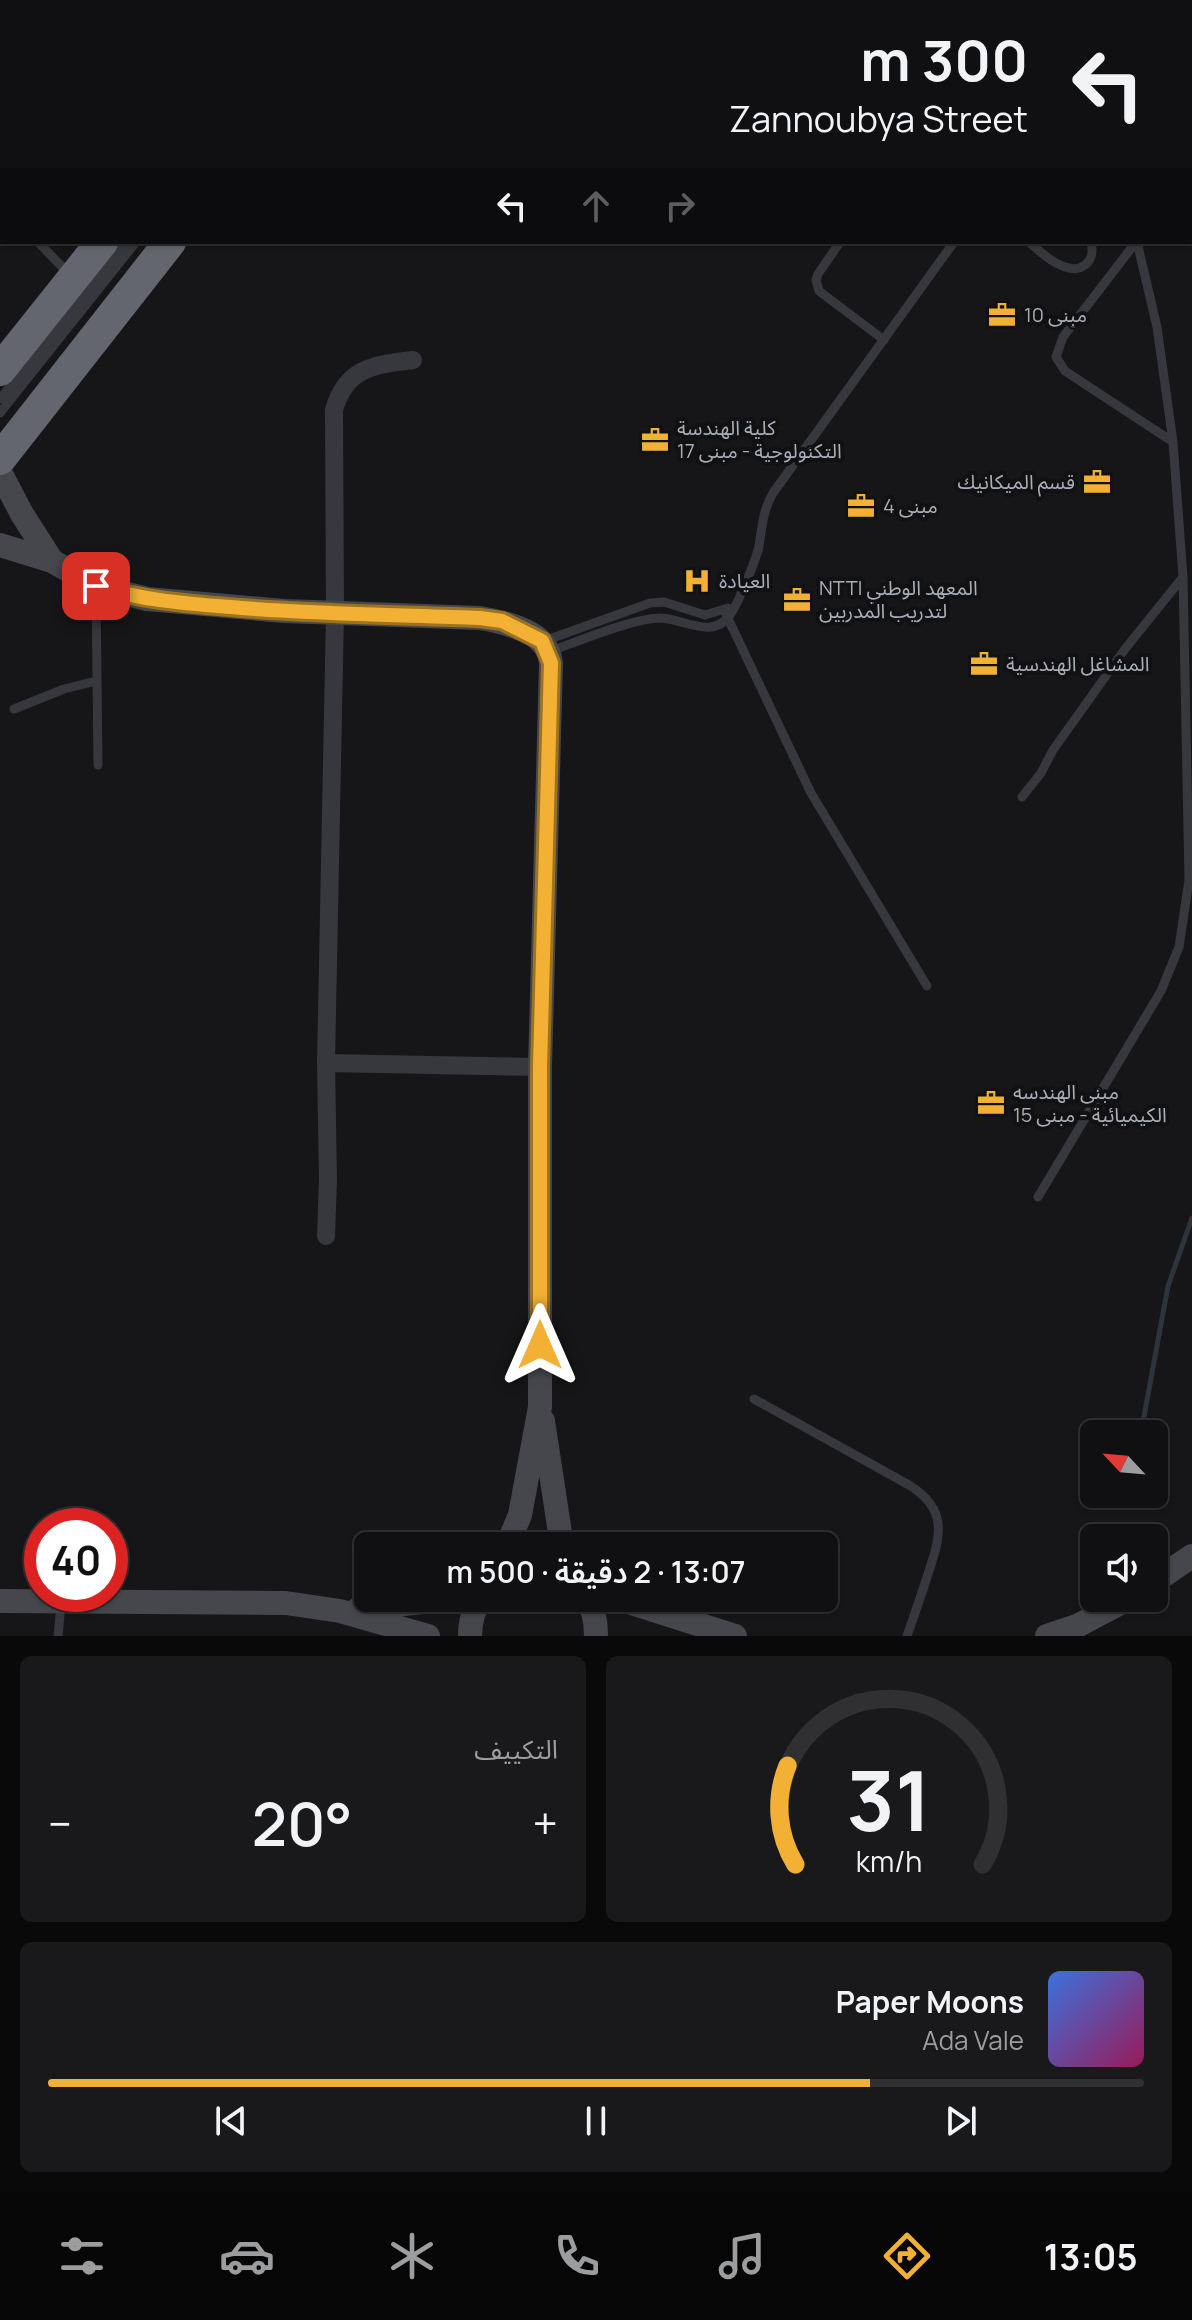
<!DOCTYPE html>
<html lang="ar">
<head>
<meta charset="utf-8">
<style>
  :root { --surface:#101012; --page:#19191b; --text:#f1f3f6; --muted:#9c9d9f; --line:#303032; --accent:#f2b134 }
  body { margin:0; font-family:Manrope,"Noto Sans Arabic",sans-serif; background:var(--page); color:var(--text); direction:rtl; height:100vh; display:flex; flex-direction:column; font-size:30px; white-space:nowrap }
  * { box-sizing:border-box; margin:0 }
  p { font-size:26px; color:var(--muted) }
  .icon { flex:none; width:44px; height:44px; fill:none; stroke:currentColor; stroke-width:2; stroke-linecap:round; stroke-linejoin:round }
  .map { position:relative; height:1636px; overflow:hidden; direction:ltr }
  .sheet { display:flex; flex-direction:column; gap:20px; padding:20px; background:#09090a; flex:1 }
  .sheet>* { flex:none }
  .top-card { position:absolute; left:0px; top:0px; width:1192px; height:244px; box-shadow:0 2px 6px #0004,0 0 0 2px var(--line); direction:rtl; background:#101012; color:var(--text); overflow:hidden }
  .needle { width:52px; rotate:296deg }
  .fabs { position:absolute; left:1080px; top:1420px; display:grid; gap:16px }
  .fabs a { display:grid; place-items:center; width:88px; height:88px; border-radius:12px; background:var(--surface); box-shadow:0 2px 6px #0004,0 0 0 2px var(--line); font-size:40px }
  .speed { position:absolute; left:24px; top:1508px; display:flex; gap:16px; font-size:40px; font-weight:700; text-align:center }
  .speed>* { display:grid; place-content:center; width:104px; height:104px; border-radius:50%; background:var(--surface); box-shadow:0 2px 6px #0004,0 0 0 2px var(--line); line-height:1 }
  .speed .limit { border:12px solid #d22; background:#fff; color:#111 }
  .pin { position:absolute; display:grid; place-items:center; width:68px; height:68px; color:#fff; margin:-34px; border-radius:16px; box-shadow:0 4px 12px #0006 }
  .me { position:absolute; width:88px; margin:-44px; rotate:0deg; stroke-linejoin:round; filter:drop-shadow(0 0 6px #0008) }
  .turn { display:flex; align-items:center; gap:28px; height:168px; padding:0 32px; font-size:36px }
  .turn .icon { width:104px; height:104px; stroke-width:2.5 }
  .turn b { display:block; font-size:56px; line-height:68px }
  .lanes { display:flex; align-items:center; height:76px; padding:0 32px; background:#0003; justify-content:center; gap:40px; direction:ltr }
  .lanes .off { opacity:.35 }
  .big { font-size:60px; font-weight:600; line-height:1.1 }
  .sheet .widget { flex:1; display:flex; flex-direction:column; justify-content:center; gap:12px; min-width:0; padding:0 28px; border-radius:12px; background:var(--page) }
  .sheet .dial { align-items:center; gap:0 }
  .dial svg { height:208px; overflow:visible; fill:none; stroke:var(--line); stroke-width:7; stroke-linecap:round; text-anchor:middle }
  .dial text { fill:var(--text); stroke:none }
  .song { display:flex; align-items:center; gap:24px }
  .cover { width:96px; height:96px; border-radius:12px; background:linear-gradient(135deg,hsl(220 70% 55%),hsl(330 70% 35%)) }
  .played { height:8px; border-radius:4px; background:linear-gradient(90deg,var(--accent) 75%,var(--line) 75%) }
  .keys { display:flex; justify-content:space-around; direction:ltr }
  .heat { display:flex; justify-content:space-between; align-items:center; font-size:44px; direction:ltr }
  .sheet .tiles { flex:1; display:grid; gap:20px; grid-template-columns:1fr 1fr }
  .widget:last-child { grid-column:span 2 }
  .trip { position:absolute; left:354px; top:1532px; width:484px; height:80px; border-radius:12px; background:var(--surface); box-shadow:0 2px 6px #0004,0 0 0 2px var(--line); font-weight:600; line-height:80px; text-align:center; direction:rtl }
  .tab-bar { display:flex; height:128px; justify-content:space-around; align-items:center; background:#060607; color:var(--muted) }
  .tab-bar .icon { width:56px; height:56px }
  .tab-bar .on { color:var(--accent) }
  .tab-bar b { font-size:36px; color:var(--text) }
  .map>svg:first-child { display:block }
</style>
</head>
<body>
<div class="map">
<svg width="1192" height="1636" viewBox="0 0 1192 1636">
  <rect width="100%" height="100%" fill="#161618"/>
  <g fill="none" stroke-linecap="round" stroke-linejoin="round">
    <path stroke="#2c353c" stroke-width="5" d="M1174,0l1,2
      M1190,34l2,4
      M1143,1422l25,-136 24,-68"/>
    <path stroke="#37383d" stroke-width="9" d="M380,0l4,2
      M463,0l1,2
      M596,0v2
      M637,0l1,2
      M968,0l1,2
      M999,0l1,2
      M311,2l2,-2
      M322,2l2,-2
      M417,2l2,-2
      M834,2l1,-2
      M0,212h2
      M38,242l30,31
      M840,242l-22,32 -2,6 3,11 65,49
      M1029,242c12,11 39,36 56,23 8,-6 8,-14 6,-23
      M1136,242l-73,95 -7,20 9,14 108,71
      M0,399l125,-157
      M0,413l136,-171
      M96,588l2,177
      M724,610l87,183 116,193
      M544,641l106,-38 14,-1 41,13 23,-7
      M548,652c29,-10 85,-34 113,-34 23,1 51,22 69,-3 8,-11 26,-55 29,-69 3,-19 4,-36 14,-53l181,-251
      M14,709l50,-20 32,-8
      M1022,797l19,-24 12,-23 72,-101 58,-72
      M1038,1197l123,-206 18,-44 10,-67 -6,-303 -10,-135 -16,-115 -20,-85
      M754,1399l155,86c41,25 31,53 18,92 -6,19 -13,39 -20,59
      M58,1636l3,-32"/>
    <path stroke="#37383d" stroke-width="18" d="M326,1063l214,4
      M326,1236l2,-57 -2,-116 9,-450 -1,-203c12,-43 40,-45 79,-50"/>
    <path stroke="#45474d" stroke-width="24" d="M0,472l22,42 30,47
      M0,545l52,16 44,25 51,13 137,12 196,7c18,3 53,11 64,27 4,5 6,11 7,18l-11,404v340l-20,108 -13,31
      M543,1421l19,125
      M1154,1582l38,-26
      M586,1598c8,11 10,24 10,38
      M616,1598l119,38
      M0,1601l286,2 54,8 88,25
      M358,1609l101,-11
      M470,1636c0,-14 3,-26 11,-38
      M1047,1636l30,-10 53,-28"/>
    <path stroke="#63666e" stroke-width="32" d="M277,2l2,-2
      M353,2l1,-2
      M0,370l102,-128
      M0,459l170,-217"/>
  </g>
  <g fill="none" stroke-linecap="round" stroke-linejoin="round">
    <g stroke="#9d7322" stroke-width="20">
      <path id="route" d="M96,586c47,15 96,18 145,22 80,6 159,7 239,10l22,3 40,20 9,22 -11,404v278"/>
    </g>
    <use href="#route" stroke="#f2b134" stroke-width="14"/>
  </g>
  <defs>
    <g id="office-bare" transform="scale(2.16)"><path d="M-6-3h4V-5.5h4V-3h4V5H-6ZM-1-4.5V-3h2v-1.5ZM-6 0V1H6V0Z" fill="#f2b134" stroke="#111113" stroke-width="2.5" paint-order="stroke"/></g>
    <g id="hospital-bare" transform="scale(2.16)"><path d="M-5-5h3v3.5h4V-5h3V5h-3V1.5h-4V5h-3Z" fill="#f2b134" stroke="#111113" stroke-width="2.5" paint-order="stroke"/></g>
  </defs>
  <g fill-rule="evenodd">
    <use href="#office-bare" x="1002" y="315"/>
    <use href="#office-bare" x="655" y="440"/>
    <use href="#office-bare" x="1097" y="482"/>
    <use href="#office-bare" x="861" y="506"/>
    <use href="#hospital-bare" x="697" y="581"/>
    <use href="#office-bare" x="797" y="600"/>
    <use href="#office-bare" x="984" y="664"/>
    <use href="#office-bare" x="991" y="1103"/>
  </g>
  <g text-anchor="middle" stroke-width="8" stroke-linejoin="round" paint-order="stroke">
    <g font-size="20" fill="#a8adb8" stroke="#111113" text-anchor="start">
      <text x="1024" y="322">مبنى 10</text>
      <text x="677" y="435">كلية الهندسة<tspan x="677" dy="23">التكنولوجية - مبنى 17</tspan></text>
      <text x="1075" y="489" text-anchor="end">قسم الميكانيك</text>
      <text x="883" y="513">مبنى 4</text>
      <text x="719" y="588">العيادة</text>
      <text x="819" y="595">NTTI المعهد الوطني<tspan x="819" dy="23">لتدريب المدربين</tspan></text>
      <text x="1006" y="671">المشاغل الهندسية</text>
      <text x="1013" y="1099">مبنى الهندسه<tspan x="1013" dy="23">الكيميائية - مبنى 15</tspan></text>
    </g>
  </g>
</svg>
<div class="fabs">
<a><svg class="needle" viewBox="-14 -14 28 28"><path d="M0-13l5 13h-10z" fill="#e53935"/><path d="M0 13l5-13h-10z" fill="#9c9d9f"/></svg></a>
<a><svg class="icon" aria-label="sound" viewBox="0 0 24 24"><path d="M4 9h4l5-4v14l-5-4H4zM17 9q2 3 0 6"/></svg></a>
</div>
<div class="speed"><div class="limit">40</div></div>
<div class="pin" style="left:96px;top:586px;background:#d93025"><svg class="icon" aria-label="arrive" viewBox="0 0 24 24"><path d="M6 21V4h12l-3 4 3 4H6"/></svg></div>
<svg class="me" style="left:540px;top:1345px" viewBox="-20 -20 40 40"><path d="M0-17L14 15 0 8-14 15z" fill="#f2b134" stroke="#fff" stroke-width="4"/></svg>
<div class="trip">13:07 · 2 دقيقة · 500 m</div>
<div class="top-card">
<div class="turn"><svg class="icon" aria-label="left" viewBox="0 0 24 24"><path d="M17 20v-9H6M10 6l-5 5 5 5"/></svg><div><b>300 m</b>Zannoubya Street</div></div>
<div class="lanes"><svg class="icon" aria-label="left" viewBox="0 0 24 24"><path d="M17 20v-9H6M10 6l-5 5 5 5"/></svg><svg class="icon off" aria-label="ahead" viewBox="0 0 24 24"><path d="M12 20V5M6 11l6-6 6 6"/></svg><svg class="icon off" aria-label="right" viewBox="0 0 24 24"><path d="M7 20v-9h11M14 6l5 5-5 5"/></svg></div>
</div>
</div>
<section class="sheet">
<div class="tiles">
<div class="widget dial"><svg viewBox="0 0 100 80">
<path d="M14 69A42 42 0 1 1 86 69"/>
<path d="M14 69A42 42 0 0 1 11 31" stroke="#f2b134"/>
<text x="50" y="56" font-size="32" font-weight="700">31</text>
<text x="50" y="72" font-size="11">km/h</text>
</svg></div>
<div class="widget"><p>التكييف</p>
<div class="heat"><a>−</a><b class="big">20°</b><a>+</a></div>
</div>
<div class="widget">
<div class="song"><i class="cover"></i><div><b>Paper Moons</b><p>Ada Vale</p></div></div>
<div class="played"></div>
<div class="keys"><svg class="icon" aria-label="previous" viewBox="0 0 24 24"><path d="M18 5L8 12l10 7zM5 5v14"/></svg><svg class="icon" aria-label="pause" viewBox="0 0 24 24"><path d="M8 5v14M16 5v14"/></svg><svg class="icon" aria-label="next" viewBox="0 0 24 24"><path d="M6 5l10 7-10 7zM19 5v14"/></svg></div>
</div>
</div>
</section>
<nav class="tab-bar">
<b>13:05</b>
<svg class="icon on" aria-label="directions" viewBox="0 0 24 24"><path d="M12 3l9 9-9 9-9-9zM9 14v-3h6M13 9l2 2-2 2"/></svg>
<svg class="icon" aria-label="music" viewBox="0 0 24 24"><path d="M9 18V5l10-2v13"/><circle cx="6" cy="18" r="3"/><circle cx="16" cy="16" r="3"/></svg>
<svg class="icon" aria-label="phone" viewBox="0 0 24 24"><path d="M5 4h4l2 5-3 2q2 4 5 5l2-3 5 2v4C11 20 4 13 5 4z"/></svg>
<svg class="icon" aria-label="climate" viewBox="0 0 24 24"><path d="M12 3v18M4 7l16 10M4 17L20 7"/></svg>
<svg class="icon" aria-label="car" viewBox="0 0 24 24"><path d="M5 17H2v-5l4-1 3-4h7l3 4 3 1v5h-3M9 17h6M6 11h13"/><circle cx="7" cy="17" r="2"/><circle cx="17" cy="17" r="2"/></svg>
<svg class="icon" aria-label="filters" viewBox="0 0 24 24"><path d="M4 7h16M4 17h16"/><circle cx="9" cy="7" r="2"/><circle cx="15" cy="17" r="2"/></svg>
</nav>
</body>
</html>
